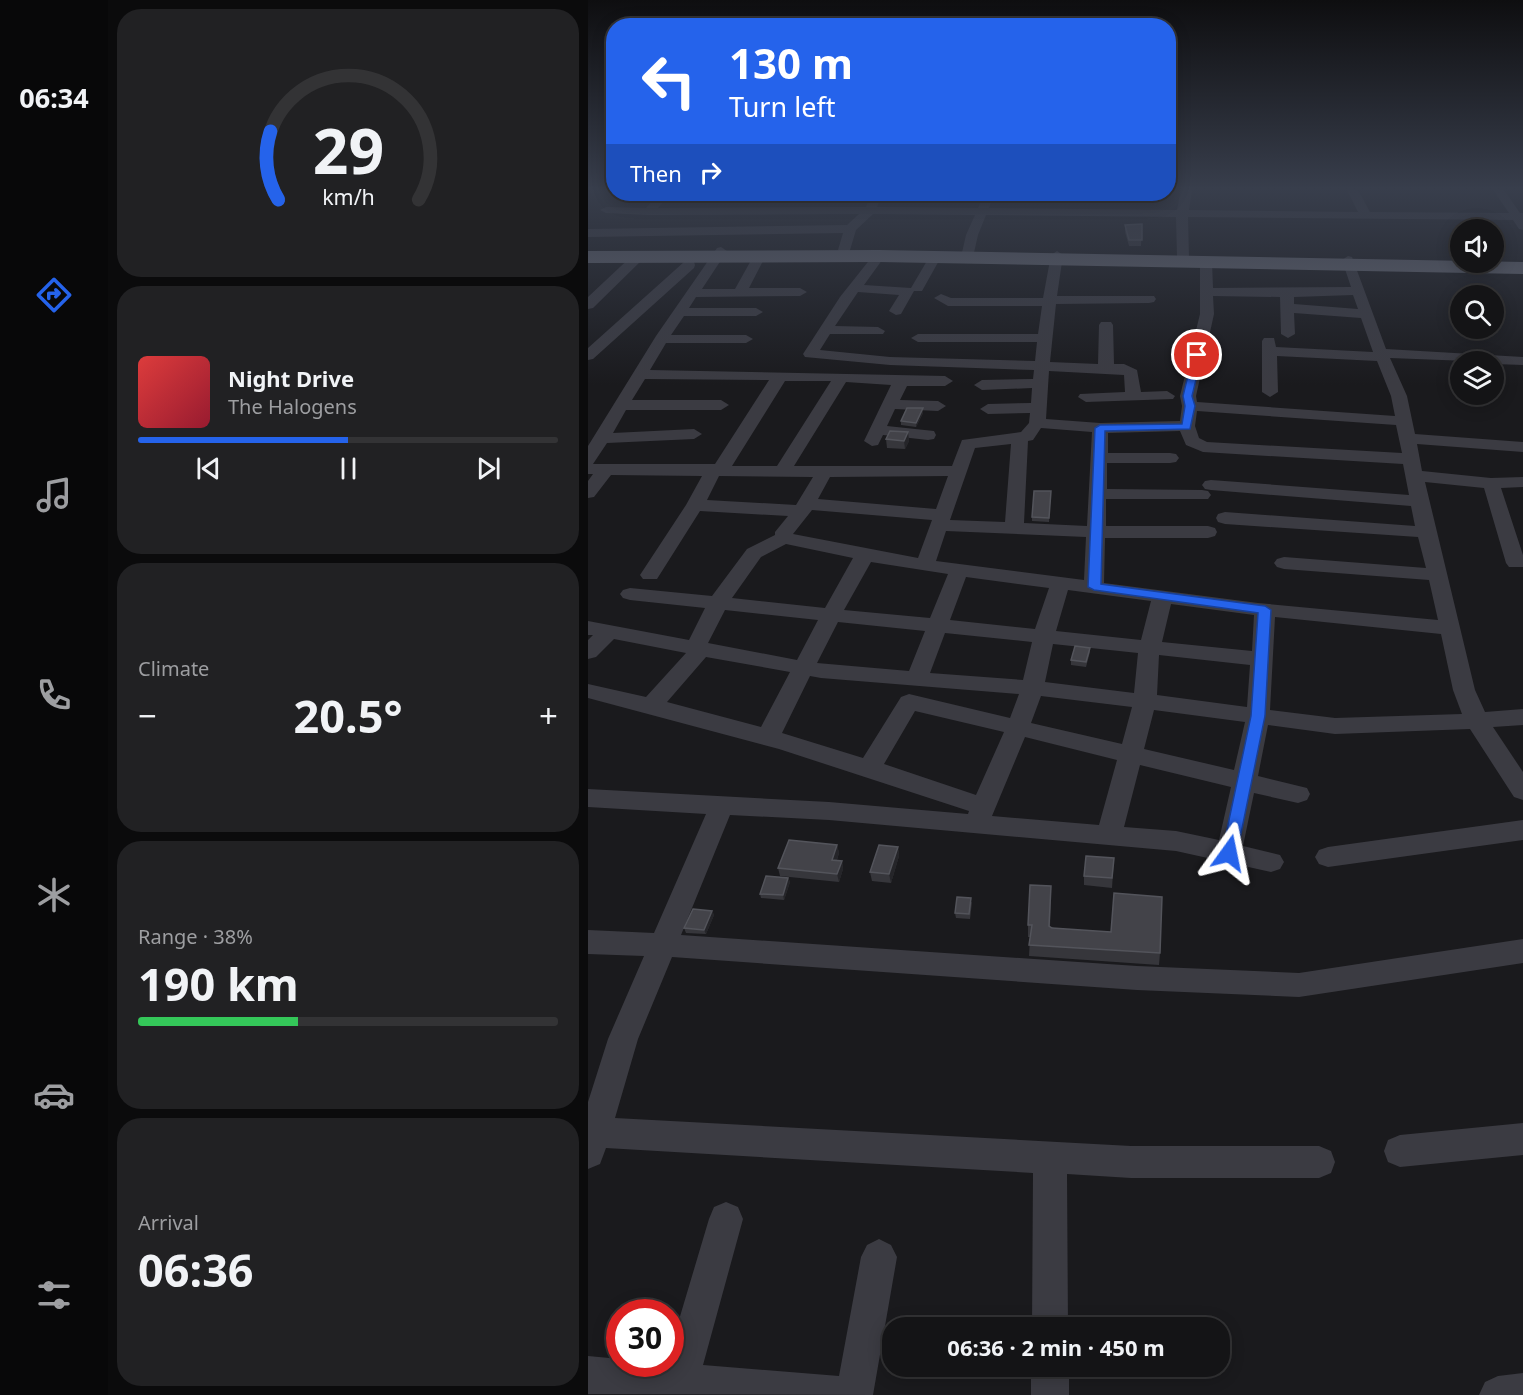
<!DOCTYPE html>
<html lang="en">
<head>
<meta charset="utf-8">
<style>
  :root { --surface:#141416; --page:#212123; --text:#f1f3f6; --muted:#9d9ea1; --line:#333335; --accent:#2563eb }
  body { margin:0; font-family:"Noto Sans",sans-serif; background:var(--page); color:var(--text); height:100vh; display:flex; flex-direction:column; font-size:22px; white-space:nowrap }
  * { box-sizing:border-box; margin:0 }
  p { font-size:20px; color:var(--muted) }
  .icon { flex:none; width:33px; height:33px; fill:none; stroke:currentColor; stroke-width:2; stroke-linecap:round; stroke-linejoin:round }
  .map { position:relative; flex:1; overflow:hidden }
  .drawer { display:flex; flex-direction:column; gap:9px; padding:9px; background:#0b0b0c; width:480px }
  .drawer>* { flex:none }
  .hud { position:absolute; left:18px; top:18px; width:570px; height:183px; border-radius:24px; box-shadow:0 3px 15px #0003,0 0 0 2px var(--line); background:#2563eb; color:#fff; overflow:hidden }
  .fabs { position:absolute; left:862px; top:219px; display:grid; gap:12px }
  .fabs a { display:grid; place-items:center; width:54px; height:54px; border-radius:50%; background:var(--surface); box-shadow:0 3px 15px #0003,0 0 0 2px var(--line); font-size:30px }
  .speed { position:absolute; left:18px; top:1299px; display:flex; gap:12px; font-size:30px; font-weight:700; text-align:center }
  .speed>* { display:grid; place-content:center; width:78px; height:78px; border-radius:50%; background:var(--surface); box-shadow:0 3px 15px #0003,0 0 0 2px var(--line); line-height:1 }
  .speed .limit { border:9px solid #d22; background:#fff; color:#111 }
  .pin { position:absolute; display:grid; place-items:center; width:51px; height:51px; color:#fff; margin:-26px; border:3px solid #fff; border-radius:50%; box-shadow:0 2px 6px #0007 }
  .me { position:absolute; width:66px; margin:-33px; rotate:12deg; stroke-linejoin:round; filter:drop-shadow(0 0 4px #0008) }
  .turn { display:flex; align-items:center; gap:21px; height:126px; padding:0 24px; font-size:27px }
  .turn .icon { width:78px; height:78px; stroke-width:2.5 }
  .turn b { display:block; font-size:42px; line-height:51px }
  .then { display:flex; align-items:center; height:57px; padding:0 24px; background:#0003; gap:12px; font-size:22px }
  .big { font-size:45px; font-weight:700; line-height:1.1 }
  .drawer .card { flex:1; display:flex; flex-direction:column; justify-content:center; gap:9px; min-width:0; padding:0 21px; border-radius:24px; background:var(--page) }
  .drawer .dial { align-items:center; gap:0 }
  .dial svg { height:156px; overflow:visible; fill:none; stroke:var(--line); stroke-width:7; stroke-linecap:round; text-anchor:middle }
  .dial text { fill:var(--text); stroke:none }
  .song { display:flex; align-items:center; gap:18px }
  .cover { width:72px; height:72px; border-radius:9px; background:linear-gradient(135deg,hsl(0 70% 55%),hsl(350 70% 35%)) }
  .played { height:6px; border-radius:3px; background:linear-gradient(90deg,var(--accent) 50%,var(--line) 50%) }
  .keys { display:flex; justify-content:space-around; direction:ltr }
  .heat { display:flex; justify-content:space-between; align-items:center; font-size:33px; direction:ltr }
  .charge { height:9px; border-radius:4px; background:linear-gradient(90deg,#34c759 38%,var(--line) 0) }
  .trip { position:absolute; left:294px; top:1317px; width:348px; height:60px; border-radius:24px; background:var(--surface); box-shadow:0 3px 15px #0003,0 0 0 2px var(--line); font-weight:700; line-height:60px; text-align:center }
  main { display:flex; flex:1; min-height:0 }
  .tab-bar { display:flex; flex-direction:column; width:108px; justify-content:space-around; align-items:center; background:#080809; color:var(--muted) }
  .tab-bar .icon { width:42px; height:42px }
  .tab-bar .selected { color:var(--accent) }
  .tab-bar b { font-size:27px; color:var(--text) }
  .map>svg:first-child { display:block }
</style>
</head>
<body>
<main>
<nav class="tab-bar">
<b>06:34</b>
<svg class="icon selected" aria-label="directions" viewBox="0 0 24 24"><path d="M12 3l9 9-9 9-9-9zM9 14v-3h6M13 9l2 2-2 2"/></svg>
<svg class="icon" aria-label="music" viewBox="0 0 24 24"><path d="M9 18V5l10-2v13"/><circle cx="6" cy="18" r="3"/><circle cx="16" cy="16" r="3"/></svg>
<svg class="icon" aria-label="phone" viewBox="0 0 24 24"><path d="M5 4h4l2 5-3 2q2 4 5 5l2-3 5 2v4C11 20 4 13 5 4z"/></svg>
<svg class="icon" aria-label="climate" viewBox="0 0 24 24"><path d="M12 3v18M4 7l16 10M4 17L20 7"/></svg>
<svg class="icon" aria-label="car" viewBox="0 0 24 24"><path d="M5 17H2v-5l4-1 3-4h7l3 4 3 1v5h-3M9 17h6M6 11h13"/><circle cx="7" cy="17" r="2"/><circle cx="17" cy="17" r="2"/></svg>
<svg class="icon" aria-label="filters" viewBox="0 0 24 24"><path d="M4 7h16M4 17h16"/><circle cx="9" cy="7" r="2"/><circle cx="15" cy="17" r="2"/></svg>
</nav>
<section class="drawer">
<div class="card dial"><svg viewBox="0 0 100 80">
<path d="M14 69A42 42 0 1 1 86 69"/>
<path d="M14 69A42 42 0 0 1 10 34" stroke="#2563eb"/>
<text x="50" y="56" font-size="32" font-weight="700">29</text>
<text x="50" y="72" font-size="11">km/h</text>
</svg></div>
<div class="card">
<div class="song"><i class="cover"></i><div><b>Night Drive</b><p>The Halogens</p></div></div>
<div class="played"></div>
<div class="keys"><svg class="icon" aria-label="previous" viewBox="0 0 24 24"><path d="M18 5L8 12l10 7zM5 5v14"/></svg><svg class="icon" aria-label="pause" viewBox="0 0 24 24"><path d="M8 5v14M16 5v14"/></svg><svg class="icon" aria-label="next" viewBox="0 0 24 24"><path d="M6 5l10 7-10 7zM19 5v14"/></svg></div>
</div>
<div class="card"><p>Climate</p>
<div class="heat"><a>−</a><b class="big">20.5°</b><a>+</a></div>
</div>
<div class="card"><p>Range · 38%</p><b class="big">190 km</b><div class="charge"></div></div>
<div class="card"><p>Arrival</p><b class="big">06:36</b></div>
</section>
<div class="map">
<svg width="935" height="1395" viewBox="0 0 935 1395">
  <rect width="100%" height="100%" fill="#1a1a1d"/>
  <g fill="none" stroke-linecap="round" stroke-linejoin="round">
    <path fill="#3b3b42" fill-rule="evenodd" d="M593,190h11l-3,20 169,2 -11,-22h11l12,22 139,1 -16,-23h11l16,23h3v17l-4,-1 -6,-9 -325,-3 1,40 -6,4 -6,-4 -1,-40 -190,-2 -8,20 -5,22 -6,4 -6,-4 5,-22 9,-20 -102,-1 -17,16 -6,20 -6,4 -6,-4 5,-17 -255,4v-8l259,-4 12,-11 -210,1 -43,-2 -6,-3 6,-3 40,1 12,-14h12l-12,14 208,-1 5,-13h11l-5,13 101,1 6,-14h10l-5,14 188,2z
      M133,247l6,4 -25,38h33l19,-34 6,-4 6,4 -17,33h51l7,4 -7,4 -104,1 -7,11h67l7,4 -7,4h-72l-13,19h75l7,4 -7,4h-80l-16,27 295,6 8,5 -8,5h-38l-7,14 38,1 8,5 -8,5 -43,-2 -8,17 47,5 2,4 -2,4 -6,1 -45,-5 -5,10 -6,1 -8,-5 27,-56 -45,-3 -52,84h158l10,-26 59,-8 8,-9 1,-10 -42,1 -8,-5 8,-5 43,-1 1,-15 -50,2 -8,-5 8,-5 51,-1 1,-9 -144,-5 -85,-8 -2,-3 37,-57 35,-44 4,-1 6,4 -21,29 47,3 20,-34 4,-1 6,4 -19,34h-8l-13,23 -5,1 -7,-4 10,-16 -41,-3 -23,34 43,1 7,4 -2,3h-53l-10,16 70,7 145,4 2,-19h-119l-7,-4 7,-4h120l4,-28h-94l-14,-8 7,-4 10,4h92l8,-43 6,-4 6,4 -6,41h97l2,3 -2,3 -5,1 -93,1 -6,58 48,2 1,-39 2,-3h10l2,3 1,39h10l13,6 4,22 26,-1 8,5 -2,3 -87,3 -8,-5 2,-3 45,-2 -1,-17 -75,-4 -3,48 54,4 80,-2 2,-15 -2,-10 20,-82v-52l6,-4 6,4 1,26 138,-1 -9,-27 6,-4 4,1 34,92 137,8v8l-29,-1v-2l-104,-4 17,38 8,38 108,8v10l-106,-8 5,27 69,7 32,-1v10l-22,1 22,67v12h-14l-3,-4 -22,-75 -59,-6 50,208 10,22 38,-3v16l-30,2 30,45v28l-9,-3 -44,-68 -135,5 -67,-9 -10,51 49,12 3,6 -3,6 -9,3 -44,-10 -11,53 37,9 4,7 -4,7 -9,3 -95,-21 -347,-31 -99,-5 -49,120 456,31 162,7 224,-34v24l-224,34 -162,-7 -465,-33 -34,82 -23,79 516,28h188l12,5 4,11 -4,11 -12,5h-188l-64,-4 1,154h-36l1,-155 -427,-25 -6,16 -12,5v-67l20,-63 36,-83 -56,-2v-24l66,3 52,-119 -118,-7v-18l241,13 139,12 1,-3 -190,-62 -191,-51v-14l58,13 40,-44 -72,-14 -18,18 -8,2v-19l5,-5h-5v-14l101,19 16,-32 -75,-8 -7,-2 -3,-4 3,-4 7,-2 82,8 35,-47 28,-14v-3l13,-16 -88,-5 -43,68h-14l-3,-4 46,-70 16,-29 -91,-1 -17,22 -6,1v-17l5,-7h-5v-28l68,-110 61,-88zM765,295l5,14 -64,-5v-7zM625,296l67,1 1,37 7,4 7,-4 -1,-21 67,5 12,34 -97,-5 -2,-9h-10l-2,3v51l8,5 8,-5 -1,-36 100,5 14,35 4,20 -198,-14 -1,-6 18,-82zM57,379l124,1 -54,84h-122l14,-21 87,-4 8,-5 -8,-5 -81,4 13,-23h95l8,-5 -8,-5h-89zM197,381h46l-54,85h-45zM609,411l199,14 6,28 -195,-11 -8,-4 -4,-12zM453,428l51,4 -5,94 -63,-3 4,-82 5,-1zM592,431l6,14 17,7 200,12 6,31 -198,-15 -6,1 -3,4 3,4 6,1 200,16 4,20 -190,-14 -7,2 -2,4 2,4 7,2 193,13 8,31 -142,-11 -7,2 -3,4 3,4 7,2 145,11 9,40 -180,-17 -154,-20 1,-45h103l7,-2 2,-4 -2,-4 -7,-2h-102v-27h102l3,-4 -3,-4 -6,-1 -95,-1v-26h63l6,-1 3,-4 -3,-4 -6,-1h-62v-20zM423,444l-6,78 -55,-2 25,-72zM131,476l94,1 -17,28 -89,-5zM360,476l-12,33 -118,-10 12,-22zM224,510l120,10 -14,38 -125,-24zM358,531l140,6 -2,43 -148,-19zM198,544l67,14 -28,50 -93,-10 29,-41zM283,562l77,12 -18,44 -86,-8zM378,577l83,11 -14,41 -85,-9zM480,590l83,11 -10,39 -85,-9zM583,604l83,11 -2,36 -90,-9zM137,610l93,10 -21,40 -89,-17zM687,617l166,17 12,56 9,24 -127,4 -65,-8zM250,622l87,9 -16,40 -92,-8zM357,633l87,9 -9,38 -93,-7zM465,644l85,9 -4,40 -89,-11zM571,655l91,10 -3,42 -90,-12zM118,657l84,15 -29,55 -94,-25zM222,676l11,2 198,16 -9,24 -101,-24 -8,3 -38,61 -81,-25zM453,696l91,11 -10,37 -91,-21zM566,710l91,12 -11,48 -90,-21zM327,711l89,21 -28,63 -92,-31zM437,737l92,23 -18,65 -107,-9zM552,765l91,22 -12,53 -43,-9 -52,-4z
      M52,251l4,1 2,3 -2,3 -51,50 -5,1v-12l48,-45z
      M101,261l5,1 1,3 -1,3 -101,91 -5,1v-12l96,-86z
      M935,820v20l-195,27 -9,-3 -4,-7 4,-7 9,-3z
      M935,1123v32l-123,12 -12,-5 -4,-11 4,-11 12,-5z
      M138,1202l12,5 5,12 -40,146 136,11 22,-119 6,-12 12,-6 12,6 6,12 -24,138 -285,-1v-38l32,3v5h50v-14l39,-131 5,-12z
      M443,1366h38v29h-38z
      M935,1373v22h-44l6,-13 13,-6z"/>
    <path fill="#676973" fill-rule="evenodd" d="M291,250l644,12v12l-644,-12 -291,1v-12z"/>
  </g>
  <path fill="#36363b" d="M554,224l-1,22h-12l-4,-14v-7z
    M335,408v5l-7,14 -15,-2v-4z
    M320,432l1,9 -4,8 -18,-1 -1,-9z
    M463,491l-2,31 -17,-1v-4z
    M502,648v4l-4,15 -15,-2v-5z
    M249,845l2,8 -2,7 5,1 1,8 -4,13 -59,-6 -2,-8z
    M310,847l1,9 -8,27 -19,-2 -2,-9z
    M526,858l-2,30 -28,-3v-9z
    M200,878l2,4 -6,18 -23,-2 -1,-4z
    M463,898l-1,29 110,26 -1,12 -130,-9 1,-19h-2v-12z
    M384,902l-2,17 -14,-1 -1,-5z
    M124,911l2,4 -8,19 -20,-1 -2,-5z"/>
  <path fill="#252529" d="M335,408v5l-7,14v-4z
    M320,432l1,9 -4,8 -1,-8z
    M249,845l2,8 -5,15 -2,-8z
    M310,847l1,9 -8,27 -2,-9z
    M254,861l1,8 -4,13 -2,-8z
    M200,878l2,4 -6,18 -1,-5z
    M124,911l2,4 -8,19 -2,-4z"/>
  <path fill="#434349" stroke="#53545b" stroke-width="1.5" d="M554,224v16h-13l-4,-15z
    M319,408h16l-7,15 -15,-2z
    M302,431l18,1 -4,9 -18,-2z
    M446,491h17l-2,27 -17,-1z
    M487,646l15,2 -4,14 -15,-2z
    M201,840l48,5 -5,15 10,1 -5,13 -59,-6z
    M291,845l19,2 -9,27 -19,-2z
    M498,856l28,2 -2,20 -28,-2z
    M178,876l22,2 -5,17 -23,-1z
    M442,885l21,1 -2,40 3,2 59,4 3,-39 48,4 -2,56 -131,-8 3,-20h-4z
    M369,897l14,1 -2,16 -14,-1z
    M105,909l19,2 -8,19 -20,-2z"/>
  <linearGradient id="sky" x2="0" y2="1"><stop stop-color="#0e0e10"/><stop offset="0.49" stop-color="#383e4c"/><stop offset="1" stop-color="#383e4c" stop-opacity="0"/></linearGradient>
  <rect width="935" height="385" fill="url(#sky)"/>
  <path fill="#2563eb" stroke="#184099" stroke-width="1.5" d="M609,352l5,3 -10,41 3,10 -5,23 -85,2 -4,153 164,22 6,4 -6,106 -28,137 -2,4h-11l-2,-4 29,-137 7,-103 -164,-23 -6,-3 7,-159 5,-3 82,-1 3,-18 -2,-10 10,-41z"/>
</svg>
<div class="fabs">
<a><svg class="icon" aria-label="sound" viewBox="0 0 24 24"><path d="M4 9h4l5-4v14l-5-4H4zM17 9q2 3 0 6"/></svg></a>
<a><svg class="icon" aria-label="search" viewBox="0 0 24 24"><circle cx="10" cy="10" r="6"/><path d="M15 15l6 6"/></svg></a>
<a><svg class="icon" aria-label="layers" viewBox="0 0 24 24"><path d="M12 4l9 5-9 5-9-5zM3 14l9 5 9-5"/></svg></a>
</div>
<div class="speed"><div class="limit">30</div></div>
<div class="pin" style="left:609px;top:355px;background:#d93025"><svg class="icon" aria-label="arrive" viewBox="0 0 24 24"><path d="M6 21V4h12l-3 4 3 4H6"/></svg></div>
<svg class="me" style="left:641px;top:853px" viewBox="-20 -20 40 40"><path d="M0-17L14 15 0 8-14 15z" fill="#2563eb" stroke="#fff" stroke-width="4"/></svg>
<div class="trip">06:36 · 2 min · 450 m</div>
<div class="hud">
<div class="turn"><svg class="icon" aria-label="left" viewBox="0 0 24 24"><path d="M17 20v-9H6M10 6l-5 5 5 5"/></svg><div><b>130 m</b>Turn left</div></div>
<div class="then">Then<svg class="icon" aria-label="right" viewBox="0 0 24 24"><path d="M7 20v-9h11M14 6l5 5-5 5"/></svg></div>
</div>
</div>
</main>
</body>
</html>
